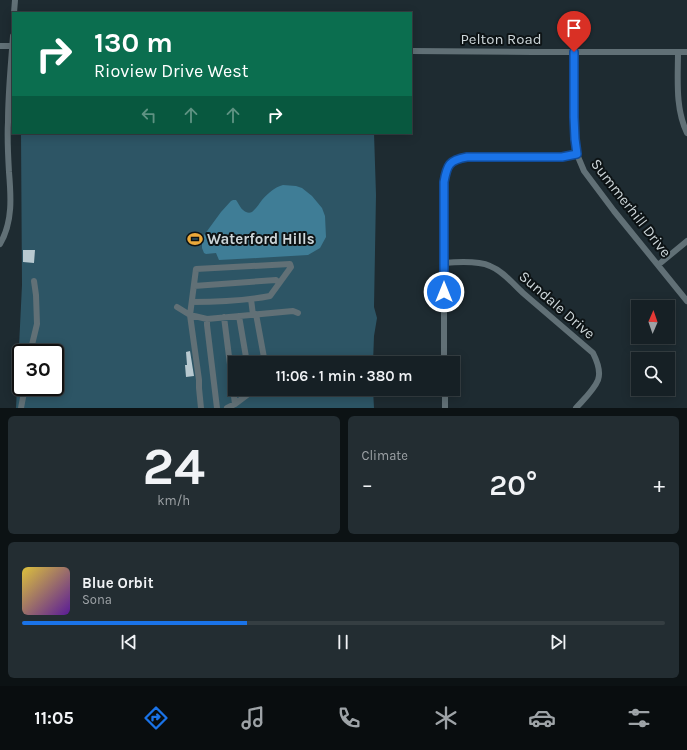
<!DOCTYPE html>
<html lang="en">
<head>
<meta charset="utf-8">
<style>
  :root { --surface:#162025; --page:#232d32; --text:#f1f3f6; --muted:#9ea3a7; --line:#353e42; --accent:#1a73e8 }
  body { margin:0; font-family:Karla,sans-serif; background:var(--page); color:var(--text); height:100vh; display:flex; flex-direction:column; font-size:15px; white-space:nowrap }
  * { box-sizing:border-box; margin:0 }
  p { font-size:13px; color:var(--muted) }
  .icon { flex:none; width:22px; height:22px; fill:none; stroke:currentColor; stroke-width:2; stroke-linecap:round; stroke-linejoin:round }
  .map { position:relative; height:408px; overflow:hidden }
  .details { display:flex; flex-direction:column; gap:8px; padding:8px; background:#0c1214; flex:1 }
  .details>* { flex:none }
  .top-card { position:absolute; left:12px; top:12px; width:400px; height:122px; border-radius:0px; box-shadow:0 2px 10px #0003,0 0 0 1px var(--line); background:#0b6e4f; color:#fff; overflow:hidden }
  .needle { width:26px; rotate:2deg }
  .controls { position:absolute; left:631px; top:300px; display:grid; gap:8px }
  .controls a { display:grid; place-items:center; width:44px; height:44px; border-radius:0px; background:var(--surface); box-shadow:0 2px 10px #0003,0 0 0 1px var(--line); font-size:20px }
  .speed { position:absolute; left:12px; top:344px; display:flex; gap:8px; font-size:20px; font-weight:700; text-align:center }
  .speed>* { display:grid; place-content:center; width:52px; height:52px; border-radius:50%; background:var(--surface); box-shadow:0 2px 10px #0003,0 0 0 1px var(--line); line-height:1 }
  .speed .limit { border:2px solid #111; border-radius:6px; background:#fff; color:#111 }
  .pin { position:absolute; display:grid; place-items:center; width:34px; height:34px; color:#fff; margin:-41px -17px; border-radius:50% 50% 50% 0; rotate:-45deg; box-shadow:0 0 4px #0007 }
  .pin .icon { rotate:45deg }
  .me { position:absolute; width:44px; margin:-22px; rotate:0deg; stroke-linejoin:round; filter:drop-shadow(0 0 3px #0008) }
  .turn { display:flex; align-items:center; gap:14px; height:84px; padding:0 16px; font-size:18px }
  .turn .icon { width:52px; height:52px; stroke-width:2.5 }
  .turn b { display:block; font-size:28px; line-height:34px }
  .lanes { display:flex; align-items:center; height:38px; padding:0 16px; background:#0003; justify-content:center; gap:20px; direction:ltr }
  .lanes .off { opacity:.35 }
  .big { font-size:30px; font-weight:600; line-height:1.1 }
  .details .tile { flex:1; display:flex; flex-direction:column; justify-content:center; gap:6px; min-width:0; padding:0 14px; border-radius:6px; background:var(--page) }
  .details .dial { align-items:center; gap:0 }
  .dial b { font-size:52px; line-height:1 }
  .song { display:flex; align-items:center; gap:12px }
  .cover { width:48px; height:48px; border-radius:6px; background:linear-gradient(135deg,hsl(50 70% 55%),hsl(270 70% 35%)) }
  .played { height:4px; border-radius:2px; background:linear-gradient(90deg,var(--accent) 35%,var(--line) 35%) }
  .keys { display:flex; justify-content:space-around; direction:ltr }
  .heat { display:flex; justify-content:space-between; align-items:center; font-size:22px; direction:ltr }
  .details .tiles { flex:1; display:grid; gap:8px; grid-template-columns:1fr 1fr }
  .tile:last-child { grid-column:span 2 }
  .trip { position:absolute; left:228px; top:356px; width:232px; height:40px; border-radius:0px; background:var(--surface); box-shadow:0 2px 10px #0003,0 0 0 1px var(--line); font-weight:600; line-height:40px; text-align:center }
  .tab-bar { display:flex; height:64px; justify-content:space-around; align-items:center; background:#090d0f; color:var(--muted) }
  .tab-bar .icon { width:28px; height:28px }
  .tab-bar .selected { color:var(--accent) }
  .tab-bar b { font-size:18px; color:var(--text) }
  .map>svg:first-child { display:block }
</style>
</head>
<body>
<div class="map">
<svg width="687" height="408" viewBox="0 0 687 408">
  <rect width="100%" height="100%" fill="#1e2b31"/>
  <path fill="#2d5565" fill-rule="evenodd" d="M21,133h353l2,62 -2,112 3,11 -3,18 -1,27h-138v26h138l1,19h-358l6,-123zM21,353h34v34h-34z"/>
  <path fill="#3f7d96" d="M283,185l13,1 6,2 10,8 10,12 3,8 1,21 -6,11 -12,7 -51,3 -38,2 -3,-7 -10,1 -2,-1 -2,-5v-10l19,-26 10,-11 2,-1h3c3,4 5,10 10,12 2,1 4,1 6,0 4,-3 7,-8 10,-12 5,-6 13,-13 21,-15z"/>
  <path fill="#b8c9d0" d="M23,250h12l-1,13 -11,-1z
    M190,351l4,25 -8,1 -1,-12h2l-1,-13z"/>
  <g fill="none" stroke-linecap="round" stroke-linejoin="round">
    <path stroke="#617076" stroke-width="6" d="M14,13l1,-13
      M0,46h12
      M411,51l122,1h154
      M574,52v65l1,22 1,13 8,19 30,40 73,90
      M678,52c0,27 -3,56 9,81
      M0,244c13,-22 11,-48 9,-72 -1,-17 -2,-33 -1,-50 0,-29 3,-57 5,-86
      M444,263c12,-1 35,-2 46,3 13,5 23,18 33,27 23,20 47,40 70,60 4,8 8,19 5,27 -4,10 -15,20 -22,28
      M658,265l29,-24
      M194,286l82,-6 3,3
      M251,299l2,16
      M192,302c26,0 52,-1 78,-6l21,-29 -1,-3 -94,5 -6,46 9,65v8l2,20
      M177,307l13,8 17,4 86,-8 5,2
      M256,314l9,49
      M239,316l8,47
      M224,317l11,87
      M207,319v6l10,83
      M30,353l7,-29 -1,-29 -2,-14
      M444,363v-181c3,-17 5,-22 23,-25h95l15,-3
      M445,389v19
      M21,408l4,-21
      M227,408l8,-4 20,-15"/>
  </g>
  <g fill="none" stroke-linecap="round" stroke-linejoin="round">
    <g stroke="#114b97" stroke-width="10">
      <path id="route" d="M444,292v-110c3,-17 5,-22 23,-25h95l15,-3 -2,-15 -1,-22v-65"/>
    </g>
    <use href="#route" stroke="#1a73e8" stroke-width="7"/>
  </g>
  <defs>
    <g id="stadium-bare" transform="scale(1.2)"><path d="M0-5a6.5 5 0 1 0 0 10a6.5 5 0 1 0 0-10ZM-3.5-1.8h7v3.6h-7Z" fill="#eba93a" stroke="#0d1315" stroke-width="2.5" paint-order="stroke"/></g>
  </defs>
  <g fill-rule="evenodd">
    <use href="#stadium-bare" x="195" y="239"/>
  </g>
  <g text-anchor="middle" stroke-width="4" stroke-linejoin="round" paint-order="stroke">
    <g font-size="15" fill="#cdd6d9" stroke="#0d1315">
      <text x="501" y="44">Pelton Road</text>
      <text transform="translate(631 208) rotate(52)" y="5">Summerhill Drive</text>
      <text transform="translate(557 305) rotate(41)" y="5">Sundale Drive</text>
    </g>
    <g font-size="15" font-weight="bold" fill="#cdd6d9" stroke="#0d1315" text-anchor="start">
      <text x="207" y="244">Waterford Hills</text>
    </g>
  </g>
</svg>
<div class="controls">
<a><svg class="needle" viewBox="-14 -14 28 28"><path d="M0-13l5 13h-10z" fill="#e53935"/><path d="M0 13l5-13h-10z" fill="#9ea3a7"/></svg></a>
<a><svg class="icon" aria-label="search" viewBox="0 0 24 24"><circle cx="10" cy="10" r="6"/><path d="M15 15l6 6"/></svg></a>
</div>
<div class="speed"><div class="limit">30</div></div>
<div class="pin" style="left:574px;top:52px;background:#d93025"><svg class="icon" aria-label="arrive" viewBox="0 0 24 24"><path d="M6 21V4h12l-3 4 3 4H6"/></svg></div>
<svg class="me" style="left:444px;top:292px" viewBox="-20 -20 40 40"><circle r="17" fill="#1a73e8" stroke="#fff" stroke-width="3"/><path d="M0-11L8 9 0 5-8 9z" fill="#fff"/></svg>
<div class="trip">11:06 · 1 min · 380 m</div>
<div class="top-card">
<div class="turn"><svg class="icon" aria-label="right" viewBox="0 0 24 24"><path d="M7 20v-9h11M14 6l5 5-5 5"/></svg><div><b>130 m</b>Rioview Drive West</div></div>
<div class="lanes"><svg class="icon off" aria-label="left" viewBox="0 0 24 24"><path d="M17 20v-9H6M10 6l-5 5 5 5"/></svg><svg class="icon off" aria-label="ahead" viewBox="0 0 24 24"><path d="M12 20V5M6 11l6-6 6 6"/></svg><svg class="icon off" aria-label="ahead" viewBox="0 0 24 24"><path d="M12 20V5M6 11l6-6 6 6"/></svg><svg class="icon" aria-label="right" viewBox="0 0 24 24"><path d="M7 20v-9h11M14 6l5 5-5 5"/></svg></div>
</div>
</div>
<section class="details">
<div class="tiles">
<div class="tile dial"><b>24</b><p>km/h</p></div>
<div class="tile"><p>Climate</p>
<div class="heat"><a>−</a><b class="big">20°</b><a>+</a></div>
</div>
<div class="tile">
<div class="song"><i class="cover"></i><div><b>Blue Orbit</b><p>Sona</p></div></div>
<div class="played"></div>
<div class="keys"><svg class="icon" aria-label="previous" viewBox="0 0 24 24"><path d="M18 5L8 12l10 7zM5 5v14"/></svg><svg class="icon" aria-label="pause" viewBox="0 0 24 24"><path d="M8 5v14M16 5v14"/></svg><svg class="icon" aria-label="next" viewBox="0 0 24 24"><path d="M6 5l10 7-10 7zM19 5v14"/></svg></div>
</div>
</div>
</section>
<nav class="tab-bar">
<b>11:05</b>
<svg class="icon selected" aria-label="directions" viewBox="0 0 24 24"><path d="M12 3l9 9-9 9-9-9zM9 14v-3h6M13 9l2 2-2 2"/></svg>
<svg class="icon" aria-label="music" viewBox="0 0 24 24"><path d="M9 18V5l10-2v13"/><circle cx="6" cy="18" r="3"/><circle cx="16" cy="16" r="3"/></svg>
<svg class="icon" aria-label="phone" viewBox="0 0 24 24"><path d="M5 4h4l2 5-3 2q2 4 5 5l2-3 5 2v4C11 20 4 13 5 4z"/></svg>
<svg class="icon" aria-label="climate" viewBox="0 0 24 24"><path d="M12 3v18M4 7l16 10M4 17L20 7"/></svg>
<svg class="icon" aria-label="car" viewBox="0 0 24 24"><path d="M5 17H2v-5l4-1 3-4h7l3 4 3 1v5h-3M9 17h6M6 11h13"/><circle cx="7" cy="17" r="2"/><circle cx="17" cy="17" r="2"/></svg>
<svg class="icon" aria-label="filters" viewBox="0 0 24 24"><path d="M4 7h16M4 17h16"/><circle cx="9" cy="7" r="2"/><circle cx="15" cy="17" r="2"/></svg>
</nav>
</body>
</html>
